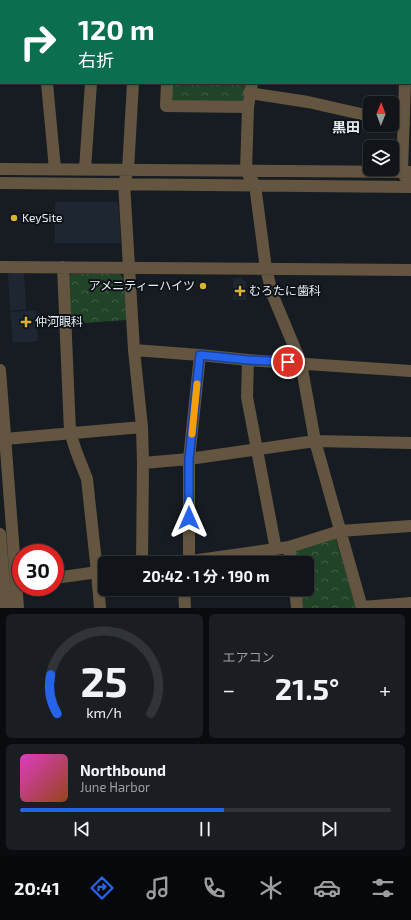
<!DOCTYPE html>
<html lang="ja">
<head>
<meta charset="utf-8">
<style>
  :root { --surface:#11151a; --page:#1a1e23; --text:#f1f3f6; --muted:#9c9fa2; --line:#303439; --accent:#2563eb }
  body { margin:0; font-family:"Exo 2","Noto Sans JP",sans-serif; background:var(--page); color:var(--text); height:100vh; display:flex; flex-direction:column; font-size:15px; white-space:nowrap }
  * { box-sizing:border-box; margin:0 }
  p { font-size:13px; color:var(--muted) }
  .icon { flex:none; width:22px; height:22px; fill:none; stroke:currentColor; stroke-width:2; stroke-linecap:round; stroke-linejoin:round }
  .map { position:relative; height:608px; overflow:hidden }
  .panel { display:flex; flex-direction:column; gap:6px; padding:6px; background:#090c0e; flex:1 }
  .panel>* { flex:none }
  .banner { position:absolute; left:0px; top:0px; width:411px; height:84px; box-shadow:0 1px 3px #0004,0 0 0 1px var(--line); background:#0b6e4f; color:#fff; overflow:hidden }
  .needle { width:26px; rotate:1deg }
  .fabs { position:absolute; left:363px; top:96px; display:grid; gap:8px }
  .fabs a { display:grid; place-items:center; width:36px; height:36px; border-radius:6px; background:var(--surface); box-shadow:0 1px 3px #0004,0 0 0 1px var(--line); font-size:20px }
  .speed { position:absolute; left:12px; top:544px; display:flex; gap:8px; font-size:20px; font-weight:700; text-align:center }
  .speed>* { display:grid; place-content:center; width:52px; height:52px; border-radius:50%; background:var(--surface); box-shadow:0 1px 3px #0004,0 0 0 1px var(--line); line-height:1 }
  .speed .limit { border:6px solid #d22; background:#fff; color:#111 }
  .pin { position:absolute; display:grid; place-items:center; width:34px; height:34px; color:#fff; margin:-17px; border:2px solid #fff; border-radius:50%; box-shadow:0 1px 4px #0007 }
  .me { position:absolute; width:44px; margin:-22px; rotate:0deg; stroke-linejoin:round; filter:drop-shadow(0 0 3px #0008) }
  .turn { display:flex; align-items:center; gap:14px; height:84px; padding:0 12px; font-size:18px }
  .turn .icon { width:52px; height:52px; stroke-width:2.5 }
  .turn b { display:block; font-size:28px; line-height:34px }
  .big { font-size:30px; font-weight:700; line-height:1.1 }
  .panel .tile { flex:1; display:flex; flex-direction:column; justify-content:center; gap:6px; min-width:0; padding:0 14px; border-radius:6px; background:var(--page) }
  .panel .dial { align-items:center; gap:0 }
  .dial svg { height:104px; overflow:visible; fill:none; stroke:var(--line); stroke-width:7; stroke-linecap:round; text-anchor:middle }
  .dial text { fill:var(--text); stroke:none }
  .song { display:flex; align-items:center; gap:12px }
  .cover { width:48px; height:48px; border-radius:6px; background:linear-gradient(135deg,hsl(310 70% 55%),hsl(20 70% 35%)) }
  .played { height:4px; border-radius:2px; background:linear-gradient(90deg,var(--accent) 55%,var(--line) 55%) }
  .keys { display:flex; justify-content:space-around; direction:ltr }
  .heat { display:flex; justify-content:space-between; align-items:center; font-size:22px; direction:ltr }
  .panel .tiles { flex:1; display:grid; gap:6px; grid-template-columns:1fr 1fr }
  .tile:last-child { grid-column:span 2 }
  .trip { position:absolute; left:98px; top:556px; width:216px; height:40px; border-radius:6px; background:var(--surface); box-shadow:0 1px 3px #0004,0 0 0 1px var(--line); font-weight:700; line-height:40px; text-align:center }
  .tabs { display:flex; height:64px; justify-content:space-around; align-items:center; background:#07080a; color:var(--muted) }
  .tabs .icon { width:28px; height:28px }
  .tabs .active { color:var(--accent) }
  .tabs b { font-size:18px; color:var(--text) }
  .map>svg:first-child { display:block }
</style>
</head>
<body>
<div class="map">
<svg width="411" height="608" viewBox="0 0 411 608">
  <defs>
    <pattern id="park-crowns" width="20" height="18" patternUnits="userSpaceOnUse"><rect width="20" height="18" fill="#214428"/><path d="M2 6a3 3 0 1 1 6 0M12 15a3 3 0 1 1 6 0" fill="none" stroke="#415f48"/></pattern>
  </defs>
  <rect width="100%" height="100%" fill="#171c22"/>
  <path fill="#1e2731" d="M55,202h63l3,41h-66z
    M8,272h16l2,37 -16,2z
    M233,278h9v3h4v19h-13z
    M36,310l2,31 -25,2 -3,-31z"/>
  <path fill="url(#park-crowns)" d="M168,83h77l1,5 -3,5v8l-3,2h-69z
    M71,274h49l3,4 4,42 -56,4 -3,-47z
    M335,536l21,72h-55l-3,-19h9v-26h-13l-2,-13z"/>
  <g fill="none" stroke-linecap="round" stroke-linejoin="round">
    <path stroke="#63553f" stroke-width="12" d="M188,0v1
      M112,1v-1
      M270,1v-1
      M402,1v-1
      M410,48h1
      M0,63h1
      M47,83l8,86
      M133,83l-5,87 -4,13 10,167 8,77 1,36 -1,100
      M167,83l-1,23 82,1
      M252,83l-4,24 -2,64 9,14 11,84 7,27 28,67 14,78 47,167
      M405,83l-3,89 4,6
      M249,93l59,9 62,14
      M392,122l12,2
      M0,169l411,3
      M85,169l6,-86
      M0,183l411,4
      M0,267l411,3
      M63,267l7,165 6,19 11,28 10,93 3,36
      M134,350l66,5 48,5 163,11
      M248,360l-1,37 29,153
      M0,370l18,238
      M0,438l5,1 137,-12
      M143,463l46,-4 126,-18 96,2
      M0,534l6,74
      M289,547l2,16
      M189,562v-103l11,-104
      M177,563l112,-16 51,-16 71,-5
      M55,578l50,-7
      M184,589l1,19
      M295,589l2,19
      M362,607l49,-4"/>
  </g>
  <g fill="none" stroke-linecap="round" stroke-linejoin="round">
    <g stroke="#184099" stroke-width="10">
      <path id="route" d="M189,518v-59l11,-104 48,5 40,2"/>
    </g>
    <use href="#route" stroke="#2563eb" stroke-width="7"/>
    <path stroke="#f59e0b" stroke-width="7" d="M192,434l5,-50"/>
  </g>
  <g fill="#dab333" stroke="#0e1319" stroke-width="1.5">
    <circle cx="14" cy="218" r="4"/>
    <circle cx="203" cy="286" r="4"/>
    <path d="M238 285h4v4h4v4h-4v4h-4v-4h-4v-4h4z"/>
    <path d="M24 316h4v4h4v4h-4v4h-4v-4h-4v-4h4z"/>
  </g>
  <g text-anchor="middle" stroke-width="4" stroke-linejoin="round" paint-order="stroke">
    <g font-size="12" fill="#e9edf1" stroke="#0e1319" text-anchor="start">
      <text x="22" y="222">KeySite</text>
      <text x="195" y="290" text-anchor="end">アメニティーハイツ</text>
      <text x="249" y="295">むろたに歯科</text>
      <text x="35" y="326">仲河眼科</text>
    </g>
    <g font-size="14" font-weight="bold" fill="#e9edf1" stroke="#0e1319">
      <text x="346" y="132">黒田</text>
    </g>
  </g>
</svg>
<div class="fabs">
<a><svg class="needle" viewBox="-14 -14 28 28"><path d="M0-13l5 13h-10z" fill="#e53935"/><path d="M0 13l5-13h-10z" fill="#9c9fa2"/></svg></a>
<a><svg class="icon" aria-label="layers" viewBox="0 0 24 24"><path d="M12 4l9 5-9 5-9-5zM3 14l9 5 9-5"/></svg></a>
</div>
<div class="speed"><div class="limit">30</div></div>
<div class="pin" style="left:288px;top:362px;background:#d93025"><svg class="icon" aria-label="arrive" viewBox="0 0 24 24"><path d="M6 21V4h12l-3 4 3 4H6"/></svg></div>
<svg class="me" style="left:189px;top:518px" viewBox="-20 -20 40 40"><path d="M0-17L14 15 0 8-14 15z" fill="#2563eb" stroke="#fff" stroke-width="4"/></svg>
<div class="trip">20:42 · 1 分 · 190 m</div>
<div class="banner">
<div class="turn"><svg class="icon" aria-label="right" viewBox="0 0 24 24"><path d="M7 20v-9h11M14 6l5 5-5 5"/></svg><div><b>120 m</b>右折</div></div>
</div>
</div>
<section class="panel">
<div class="tiles">
<div class="tile dial"><svg viewBox="0 0 100 80">
<path d="M14 69A42 42 0 1 1 86 69"/>
<path d="M14 69A42 42 0 0 1 9 39" stroke="#2563eb"/>
<text x="50" y="56" font-size="32" font-weight="700">25</text>
<text x="50" y="72" font-size="11">km/h</text>
</svg></div>
<div class="tile"><p>エアコン</p>
<div class="heat"><a>−</a><b class="big">21.5°</b><a>+</a></div>
</div>
<div class="tile">
<div class="song"><i class="cover"></i><div><b>Northbound</b><p>June Harbor</p></div></div>
<div class="played"></div>
<div class="keys"><svg class="icon" aria-label="previous" viewBox="0 0 24 24"><path d="M18 5L8 12l10 7zM5 5v14"/></svg><svg class="icon" aria-label="pause" viewBox="0 0 24 24"><path d="M8 5v14M16 5v14"/></svg><svg class="icon" aria-label="next" viewBox="0 0 24 24"><path d="M6 5l10 7-10 7zM19 5v14"/></svg></div>
</div>
</div>
</section>
<nav class="tabs">
<b>20:41</b>
<svg class="icon active" aria-label="directions" viewBox="0 0 24 24"><path d="M12 3l9 9-9 9-9-9zM9 14v-3h6M13 9l2 2-2 2"/></svg>
<svg class="icon" aria-label="music" viewBox="0 0 24 24"><path d="M9 18V5l10-2v13"/><circle cx="6" cy="18" r="3"/><circle cx="16" cy="16" r="3"/></svg>
<svg class="icon" aria-label="phone" viewBox="0 0 24 24"><path d="M5 4h4l2 5-3 2q2 4 5 5l2-3 5 2v4C11 20 4 13 5 4z"/></svg>
<svg class="icon" aria-label="climate" viewBox="0 0 24 24"><path d="M12 3v18M4 7l16 10M4 17L20 7"/></svg>
<svg class="icon" aria-label="car" viewBox="0 0 24 24"><path d="M5 17H2v-5l4-1 3-4h7l3 4 3 1v5h-3M9 17h6M6 11h13"/><circle cx="7" cy="17" r="2"/><circle cx="17" cy="17" r="2"/></svg>
<svg class="icon" aria-label="filters" viewBox="0 0 24 24"><path d="M4 7h16M4 17h16"/><circle cx="9" cy="7" r="2"/><circle cx="15" cy="17" r="2"/></svg>
</nav>
</body>
</html>
